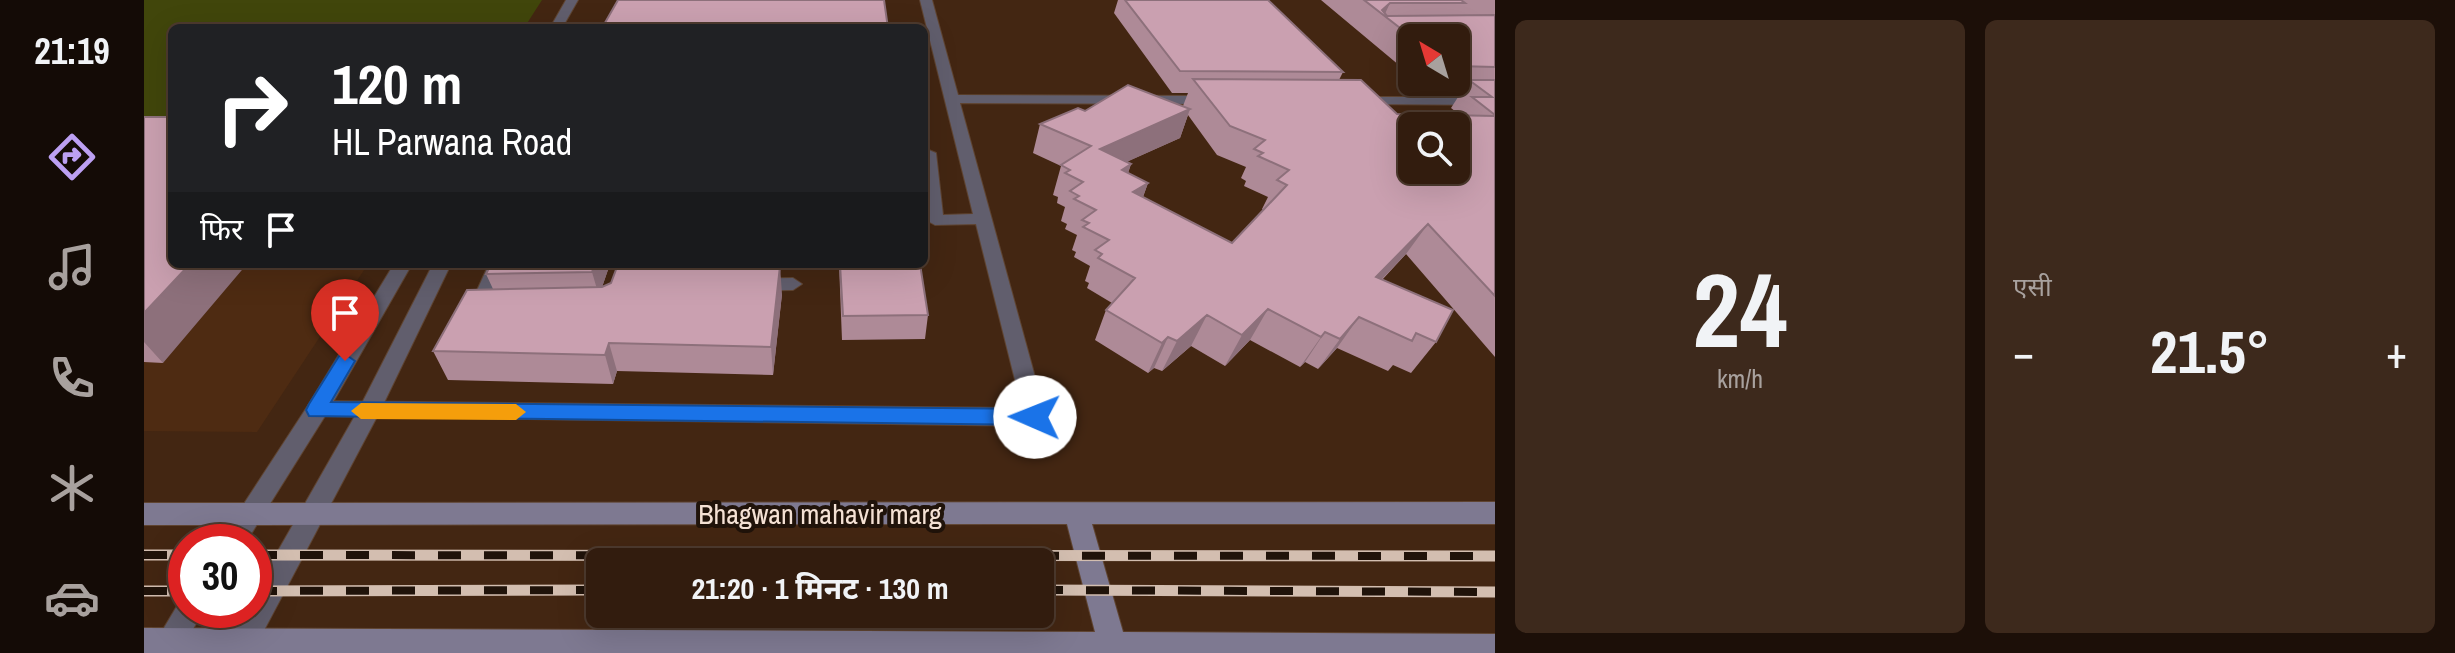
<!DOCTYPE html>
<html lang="hi">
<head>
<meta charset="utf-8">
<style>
  :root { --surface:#321c0e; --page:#3d291c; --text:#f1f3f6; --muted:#a8a19e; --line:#4d3a2e; --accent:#bca0f2 }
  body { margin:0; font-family:"Archivo Narrow","Noto Sans Devanagari",sans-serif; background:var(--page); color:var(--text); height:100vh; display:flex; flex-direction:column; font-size:30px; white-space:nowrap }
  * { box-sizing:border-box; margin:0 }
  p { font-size:26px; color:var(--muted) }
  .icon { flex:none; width:44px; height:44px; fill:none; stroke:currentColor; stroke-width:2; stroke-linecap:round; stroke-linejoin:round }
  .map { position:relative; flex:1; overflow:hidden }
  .panel { display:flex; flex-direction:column; gap:20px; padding:20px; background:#1c0f08; width:960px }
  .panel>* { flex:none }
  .guide { position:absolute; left:24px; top:24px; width:760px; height:244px; border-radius:12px; box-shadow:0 8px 32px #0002,0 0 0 2px var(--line); background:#202124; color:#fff; overflow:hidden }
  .needle { width:52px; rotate:322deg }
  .fabs { position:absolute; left:1254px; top:24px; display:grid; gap:16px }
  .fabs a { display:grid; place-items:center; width:72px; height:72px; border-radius:12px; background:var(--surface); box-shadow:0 8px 32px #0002,0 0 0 2px var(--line); font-size:40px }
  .speed { position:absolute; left:24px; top:524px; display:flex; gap:16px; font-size:40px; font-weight:700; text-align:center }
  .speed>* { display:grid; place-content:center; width:104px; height:104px; border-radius:50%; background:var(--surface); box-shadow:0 8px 32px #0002,0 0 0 2px var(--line); line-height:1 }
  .speed .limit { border:12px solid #d22; background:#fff; color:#111 }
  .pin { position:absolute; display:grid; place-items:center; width:68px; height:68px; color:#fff; margin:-82px -34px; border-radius:50% 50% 50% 0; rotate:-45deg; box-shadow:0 0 8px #0007 }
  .pin .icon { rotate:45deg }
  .me { position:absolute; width:88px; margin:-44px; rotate:271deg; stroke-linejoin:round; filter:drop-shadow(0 0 6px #0008) }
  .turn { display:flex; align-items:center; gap:28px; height:168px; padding:0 32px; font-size:36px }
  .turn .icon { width:104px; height:104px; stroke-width:2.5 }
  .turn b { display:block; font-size:56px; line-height:68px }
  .then { display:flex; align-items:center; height:76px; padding:0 32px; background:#0003; gap:16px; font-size:30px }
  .big { font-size:60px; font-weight:700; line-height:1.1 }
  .panel .card { flex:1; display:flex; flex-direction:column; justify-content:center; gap:12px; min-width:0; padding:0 28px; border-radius:12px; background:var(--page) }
  .panel .dial { align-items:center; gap:0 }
  .dial b { font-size:104px; line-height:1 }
  .heat { display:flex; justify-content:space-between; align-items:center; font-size:44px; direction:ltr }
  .panel .tiles { flex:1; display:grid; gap:20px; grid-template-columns:repeat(2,1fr) }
  .trip { position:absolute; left:442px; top:548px; width:468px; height:80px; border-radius:12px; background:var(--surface); box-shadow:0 8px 32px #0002,0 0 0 2px var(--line); font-weight:700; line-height:80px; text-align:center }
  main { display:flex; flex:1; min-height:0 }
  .tab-bar { display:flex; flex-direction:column; width:144px; justify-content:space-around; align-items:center; background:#140b06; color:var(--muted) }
  .tab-bar .icon { width:56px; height:56px }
  .tab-bar .current { color:var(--accent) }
  .tab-bar b { font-size:36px; color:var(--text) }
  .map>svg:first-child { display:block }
</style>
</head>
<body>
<main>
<nav class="tab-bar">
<b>21:19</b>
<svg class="icon current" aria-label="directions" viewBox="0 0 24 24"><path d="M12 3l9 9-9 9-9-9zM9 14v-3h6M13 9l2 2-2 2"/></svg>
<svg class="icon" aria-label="music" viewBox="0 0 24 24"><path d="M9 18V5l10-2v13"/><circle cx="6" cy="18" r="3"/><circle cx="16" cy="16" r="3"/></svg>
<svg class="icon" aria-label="phone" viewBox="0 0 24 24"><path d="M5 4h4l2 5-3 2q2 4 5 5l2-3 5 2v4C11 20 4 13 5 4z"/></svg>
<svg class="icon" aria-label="climate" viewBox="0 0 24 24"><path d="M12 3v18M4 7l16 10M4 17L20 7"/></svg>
<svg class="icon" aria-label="car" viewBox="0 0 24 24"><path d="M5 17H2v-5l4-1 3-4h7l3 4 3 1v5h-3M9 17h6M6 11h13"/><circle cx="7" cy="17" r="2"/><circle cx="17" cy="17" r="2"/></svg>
</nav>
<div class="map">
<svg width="1351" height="653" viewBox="0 0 1351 653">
  <rect width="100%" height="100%" fill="#432612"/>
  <path fill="#4e2b12" d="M0,146l28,118h196l-111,168 -113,-1z"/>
  <path fill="#41460b" d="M0,0h398l-18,28h-352v118h-28z"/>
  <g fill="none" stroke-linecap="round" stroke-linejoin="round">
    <g stroke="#5f4431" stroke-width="2">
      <path id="minor" d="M776,0h12l26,95 254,1 7,4 -7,4 -252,-1 86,314 -3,6 -8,3 -726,-10 -3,-6 3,-6 8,-3 705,7 -46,-184 -41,1 -9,-5 -2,-72 12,5 7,62 30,-1z
        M1207,97h144v8l-139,-1 -7,-4z
        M345,264h18l-16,39 4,5 -3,5 -13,2 -10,-7z
        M569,264h18l-2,15 64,-1 9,6 -9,6 -74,1 -9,-6z"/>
    </g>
    <g stroke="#5f4431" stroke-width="2">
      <path id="tertiary" d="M422,0h12l-16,28h-12z
        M250,264h18l-87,152 -79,126h-27l90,-138z
        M289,264h18l-71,147 -128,242h-30l23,-43h9v-17l106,-186z
        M42,598v12h18l-25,43h-30l31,-52z"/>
    </g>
    <g stroke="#5f4431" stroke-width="2">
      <path id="secondary" d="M1351,502v22h-403l31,108 372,2v19h-1351v-25l951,4 -28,-108 -923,1v-22z"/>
    </g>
    <use href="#minor" fill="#615e6d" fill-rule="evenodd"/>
    <use href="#tertiary" fill="#615e6d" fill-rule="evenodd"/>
    <use href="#secondary" fill="#7e7991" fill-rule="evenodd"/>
    <g stroke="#d3beb0" stroke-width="11">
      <path id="rail" d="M0,555h42
        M110,555l1241,1
        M896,590l455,2
        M0,591h42
        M110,591l346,-1"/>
    </g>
    <use href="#rail" stroke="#20130a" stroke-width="8" stroke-dasharray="23" stroke-linecap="butt"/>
  </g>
  <path fill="#ae8a97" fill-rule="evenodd" d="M974,0h150l75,72 -4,8 58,34 63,1 -9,-7 9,-14h-27l-14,-12h37v-44h-44v38l-91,-76h174v357l-89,-103 -24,26 54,62 -25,31 -18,-8 -5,6 -51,-23 -19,21 -13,-7 -5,5 -50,-27 -25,26 -34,-20 -29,25 -8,-3 -6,5 -53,-33 11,-30 6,-7 -25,-15 2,-5 -4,-2 5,-15 -16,-9 2,-5 -4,-2 5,-15 -12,-6 2,-5 -6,-3 4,-14 -8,-4 1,-6 -5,-2 8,-29 -28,-13 7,-29 45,-13 98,-5 5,-13h-16l-58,-80zM1044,115l29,40 29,12 -5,11 5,3 -2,5 24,11 -6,12 1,1 -31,33 -89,-46 5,-14 -20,-10 3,-9 -5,-2 54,-24z
    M0,117l19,246 -19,-1z
    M466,264l-8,23 9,-4 15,-16v-3h85l-1,2 72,28 -9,81 -156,-4 -4,13 -165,-4 -15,-29 60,-62 -7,-15z
    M695,264h81l8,51 -3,24 -83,1z"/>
  <path fill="#8d707b" d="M1246,3l-6,13 -2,-6z
    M1046,109l-10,29 -89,40 9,-29z
    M987,164l-10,30 1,-24z
    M1004,183l-11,30 -4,-21z
    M1284,224l-22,30 -52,54 22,-31z
    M46,264h57l-84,99 -19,-21v-29z
    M451,264h15l-11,32 -7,-24z
    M636,266l2,28 -9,81 -2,-28z
    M1124,309l-18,31 -25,26 17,-31z
    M1063,315l-16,31 -29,25 15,-30z
    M1215,317l-22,31 -19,21 22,-30z
    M1181,332l-20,30 -5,5 21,-30z
    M1024,337l-14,31 -6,5 14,-30z
    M465,343l8,28 -4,13 -8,-29z"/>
  <path fill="#caa0b0" stroke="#8d707b" stroke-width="2" fill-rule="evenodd" d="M474,0h266l4,28h-286z
    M981,0h143l75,72 -163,-1z
    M1220,0h97l4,3h-75l-8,7 5,6 108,-1v52l-39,-1v-28h-43z
    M1049,79l168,1 36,34 98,2v180l-67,-72 -52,53 77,33 -17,32 -20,-9 -4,8 -53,-24 -19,22 -15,-7 -4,5 -53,-28 -26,26 -35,-20 -30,26 -9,-4 -6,6 -56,-33 29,-32 -37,-20 4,-4 -7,-4 14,-10 -26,-13 6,-4 -7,-3 14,-10 -22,-11 5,-3 -9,-5 13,-9 -18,-9 5,-3 -9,-5 30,-19 -51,-22 38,-16 7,3 43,-26 62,24 -90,40 31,15 -9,6 26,13 -15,9 99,51 55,-58 -10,-5 12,-10 -31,-14 5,-3 -9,-4 11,-9 -35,-14zM1268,126h44v44h-44z
    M1325,80h26v35l-23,-18h20z
    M0,117h28v147h18l-46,49z
    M347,264h104l-3,8 -106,2z
    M696,264h80l8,51 -85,1z
    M636,266l-9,81 -162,-4 -4,12 -172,-4 34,-61 135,-3 9,-4 6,-16z"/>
  <path fill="#1a73e8" stroke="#114b97" stroke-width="2" d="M201,354l10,7 -24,41 704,7 10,8 -10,8 -726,-9 -3,-6 3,-6 30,-48z"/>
  <path fill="#f59e0b" d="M217,403l155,1 10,8 -10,8 -155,-1 -10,-8z"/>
  <g text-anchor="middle" stroke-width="8" stroke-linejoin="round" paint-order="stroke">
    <g font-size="28" fill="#f4e1d4" stroke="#20130a">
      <text x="676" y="524">Bhagwan mahavir marg</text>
    </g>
  </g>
</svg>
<div class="fabs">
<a><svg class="needle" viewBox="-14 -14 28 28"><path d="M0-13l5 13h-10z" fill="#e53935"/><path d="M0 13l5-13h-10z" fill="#a8a19e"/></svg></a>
<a><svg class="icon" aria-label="search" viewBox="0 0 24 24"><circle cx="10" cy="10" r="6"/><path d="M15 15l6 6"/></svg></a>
</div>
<div class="speed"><div class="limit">30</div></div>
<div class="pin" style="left:201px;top:361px;background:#d93025"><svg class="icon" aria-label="arrive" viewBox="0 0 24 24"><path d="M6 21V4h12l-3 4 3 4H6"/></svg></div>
<svg class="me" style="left:891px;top:417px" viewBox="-20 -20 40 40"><circle r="19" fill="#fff"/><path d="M0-13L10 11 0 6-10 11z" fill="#1a73e8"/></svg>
<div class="trip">21:20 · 1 मिनट · 130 m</div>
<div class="guide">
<div class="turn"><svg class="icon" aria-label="right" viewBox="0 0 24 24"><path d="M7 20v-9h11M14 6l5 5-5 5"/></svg><div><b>120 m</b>HL Parwana Road</div></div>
<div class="then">फिर<svg class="icon" aria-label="arrive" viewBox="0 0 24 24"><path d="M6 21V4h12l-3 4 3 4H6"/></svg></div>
</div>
</div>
<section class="panel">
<div class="tiles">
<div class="card dial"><b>24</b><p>km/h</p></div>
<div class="card"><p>एसी</p>
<div class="heat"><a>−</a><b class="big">21.5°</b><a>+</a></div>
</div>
</div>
</section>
</main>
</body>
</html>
